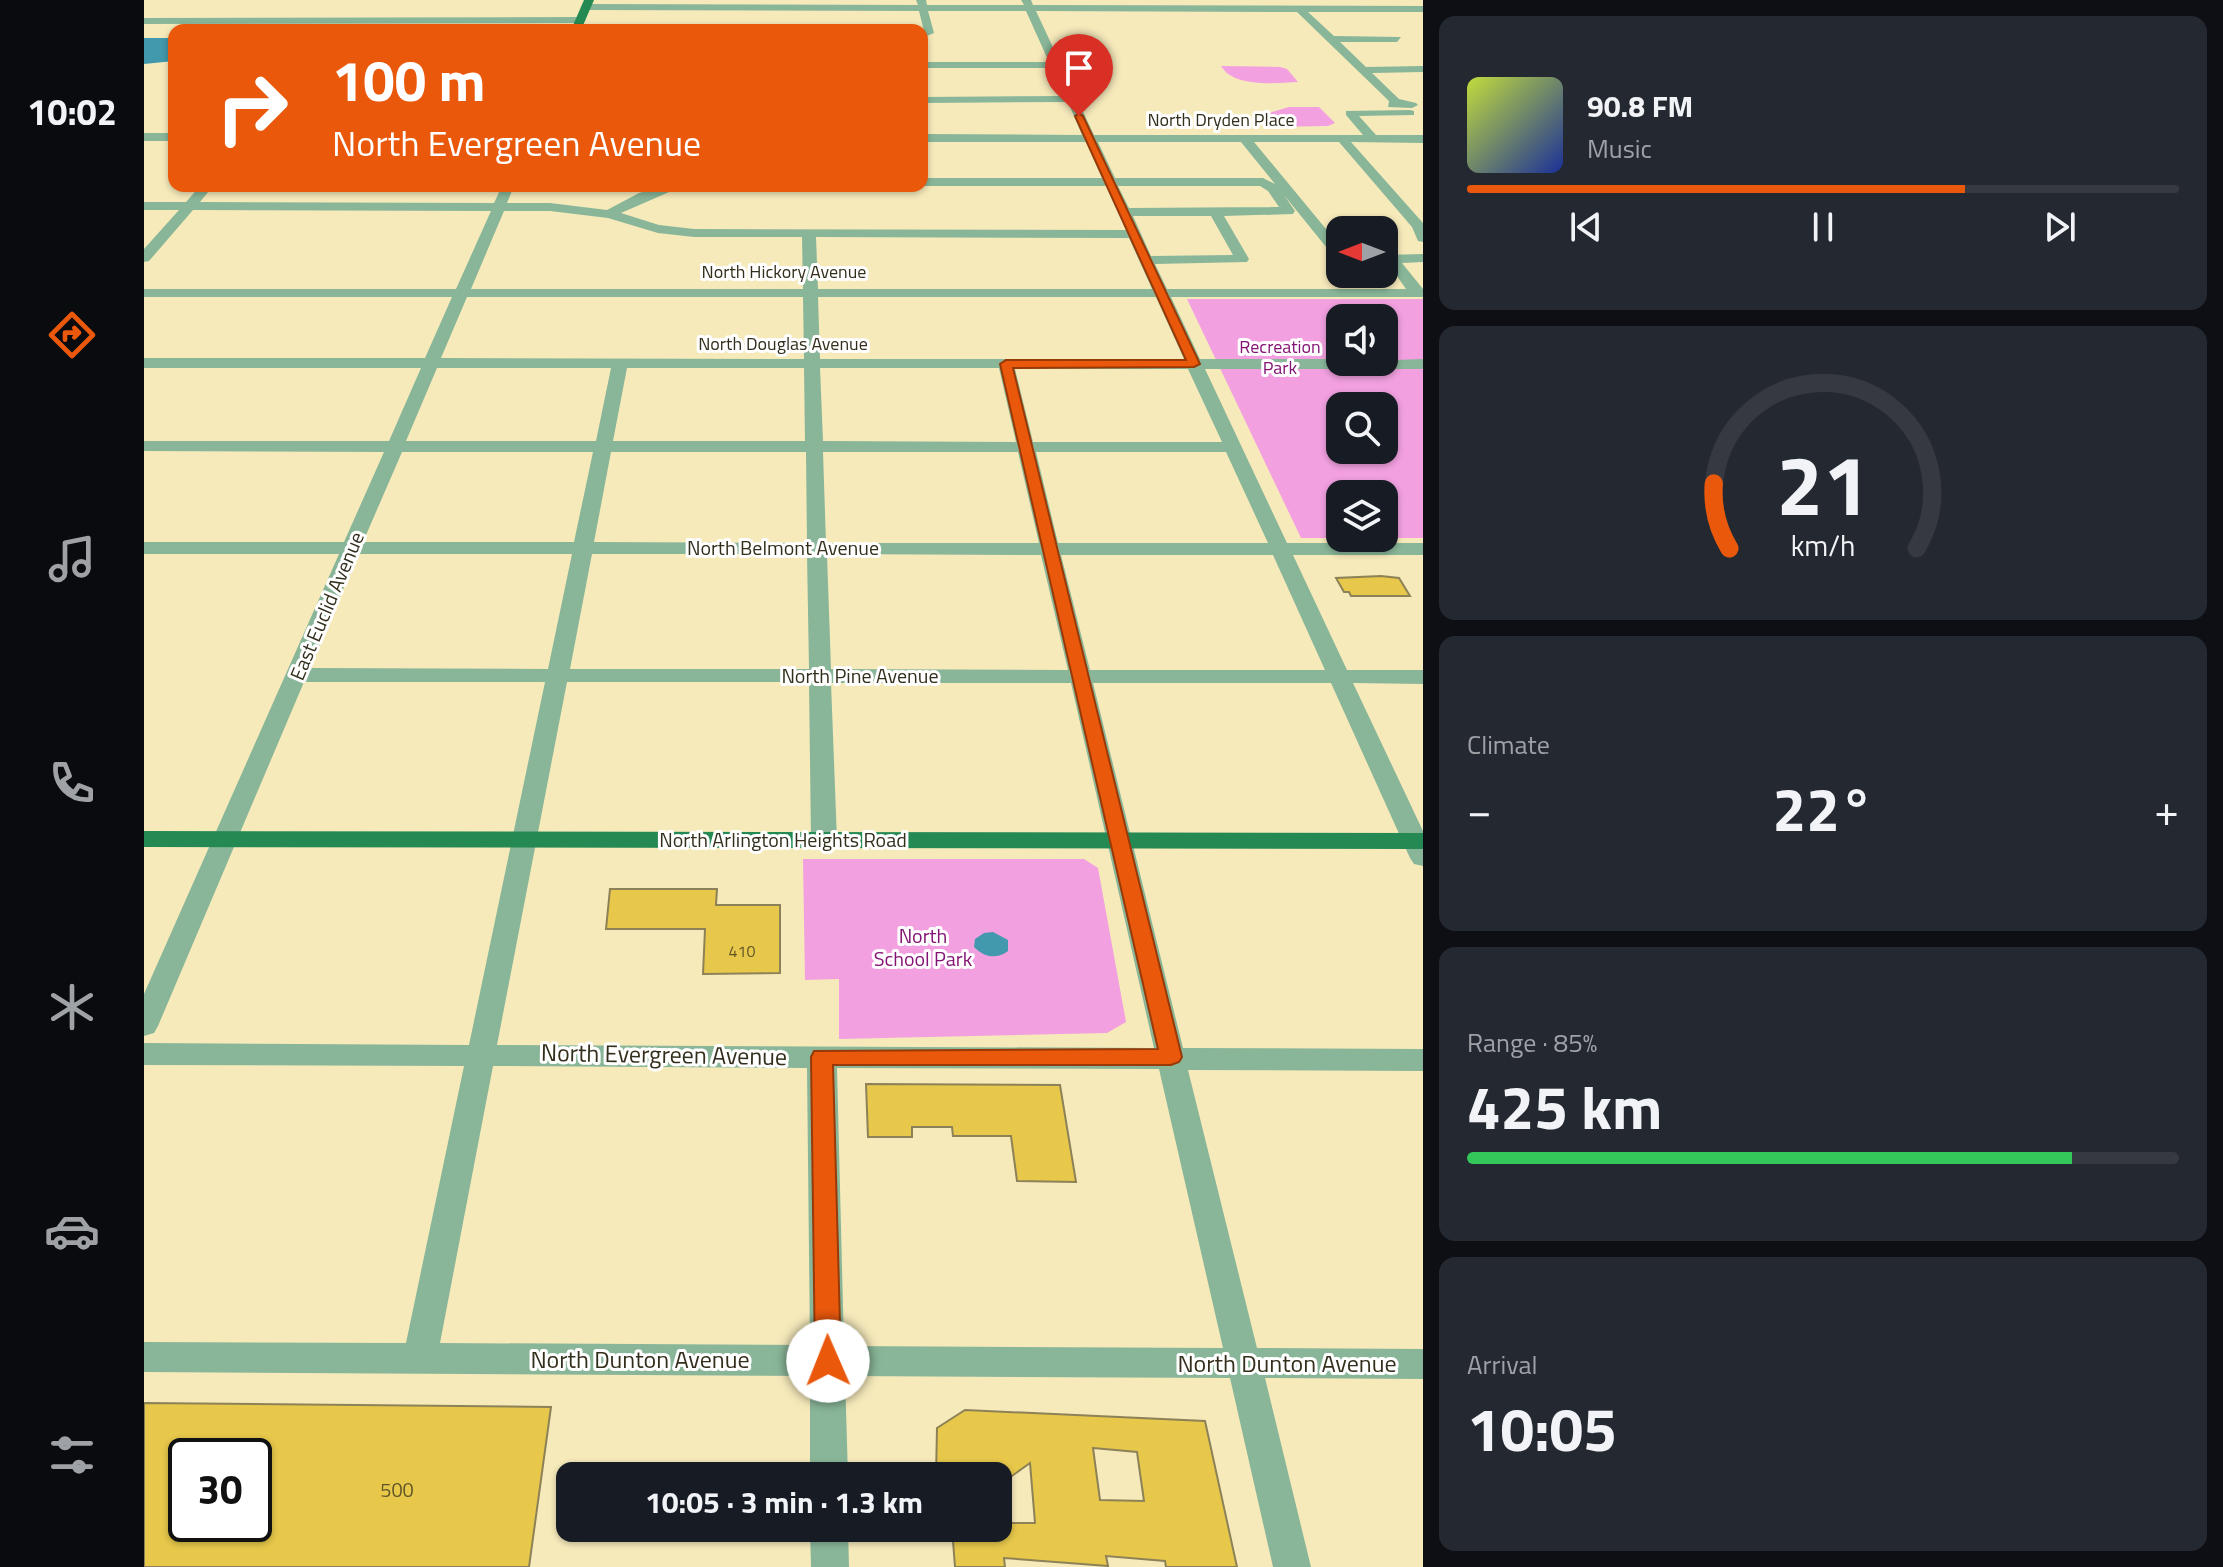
<!DOCTYPE html>
<html lang="en">
<head>
<meta charset="utf-8">
<style>
  :root { --surface:#171b24; --page:#242831; --text:#f1f3f6; --muted:#9ea1a6; --line:#363941; --accent:#ea580c }
  body { margin:0; font-family:"Titillium Web",sans-serif; background:var(--page); color:var(--text); height:100vh; display:flex; flex-direction:column; font-size:30px; white-space:nowrap }
  * { box-sizing:border-box; margin:0 }
  p { font-size:26px; color:var(--muted) }
  .icon { flex:none; width:44px; height:44px; fill:none; stroke:currentColor; stroke-width:2; stroke-linecap:round; stroke-linejoin:round }
  .map { position:relative; flex:1; overflow:hidden }
  .side { display:flex; flex-direction:column; gap:16px; padding:16px; background:#0d0f14; width:800px }
  .side>* { flex:none }
  .banner { position:absolute; left:24px; top:24px; width:760px; height:168px; border-radius:16px; box-shadow:0 2px 6px #0004; background:#ea580c; color:#fff; overflow:hidden }
  .needle { width:52px; rotate:270deg }
  .fabs { position:absolute; left:1182px; top:216px; display:grid; gap:16px }
  .fabs a { display:grid; place-items:center; width:72px; height:72px; border-radius:16px; background:var(--surface); box-shadow:0 2px 6px #0004; font-size:40px }
  .speed { position:absolute; left:24px; top:1438px; display:flex; gap:16px; font-size:40px; font-weight:700; text-align:center }
  .speed>* { display:grid; place-content:center; width:104px; height:104px; border-radius:50%; background:var(--surface); box-shadow:0 2px 6px #0004; line-height:1 }
  .speed .limit { border:4px solid #111; border-radius:12px; background:#fff; color:#111 }
  .pin { position:absolute; display:grid; place-items:center; width:68px; height:68px; color:#fff; margin:-82px -34px; border-radius:50% 50% 50% 0; rotate:-45deg; box-shadow:0 0 8px #0007 }
  .pin .icon { rotate:45deg }
  .me { position:absolute; width:88px; margin:-44px; rotate:359deg; stroke-linejoin:round; filter:drop-shadow(0 0 6px #0008) }
  .turn { display:flex; align-items:center; gap:28px; height:168px; padding:0 32px; font-size:36px }
  .turn .icon { width:104px; height:104px; stroke-width:2.5 }
  .turn b { display:block; font-size:56px; line-height:68px }
  .big { font-size:60px; font-weight:700; line-height:1.1 }
  .side .widget { flex:1; display:flex; flex-direction:column; justify-content:center; gap:12px; min-width:0; padding:0 28px; border-radius:16px; background:var(--page) }
  .side .dial { align-items:center; gap:0 }
  .dial svg { height:208px; overflow:visible; fill:none; stroke:var(--line); stroke-width:7; stroke-linecap:round; text-anchor:middle }
  .dial text { fill:var(--text); stroke:none }
  .song { display:flex; align-items:center; gap:24px }
  .cover { width:96px; height:96px; border-radius:12px; background:linear-gradient(135deg,hsl(70 70% 55%),hsl(230 70% 35%)) }
  .played { height:8px; border-radius:4px; background:linear-gradient(90deg,var(--accent) 70%,var(--line) 70%) }
  .keys { display:flex; justify-content:space-around; direction:ltr }
  .heat { display:flex; justify-content:space-between; align-items:center; font-size:44px; direction:ltr }
  .charge { height:12px; border-radius:6px; background:linear-gradient(90deg,#34c759 85%,var(--line) 0) }
  .trip { position:absolute; left:412px; top:1462px; width:456px; height:80px; border-radius:16px; background:var(--surface); box-shadow:0 2px 6px #0004; font-weight:700; line-height:80px; text-align:center }
  main { display:flex; flex:1; min-height:0 }
  .tabs { display:flex; flex-direction:column; width:144px; justify-content:space-around; align-items:center; background:#090b0e; color:var(--muted) }
  .tabs .icon { width:56px; height:56px }
  .tabs .current { color:var(--accent) }
  .tabs b { font-size:36px; color:var(--text) }
  .map>svg:first-child { display:block }
</style>
</head>
<body>
<main>
<nav class="tabs">
<b>10:02</b>
<svg class="icon current" aria-label="directions" viewBox="0 0 24 24"><path d="M12 3l9 9-9 9-9-9zM9 14v-3h6M13 9l2 2-2 2"/></svg>
<svg class="icon" aria-label="music" viewBox="0 0 24 24"><path d="M9 18V5l10-2v13"/><circle cx="6" cy="18" r="3"/><circle cx="16" cy="16" r="3"/></svg>
<svg class="icon" aria-label="phone" viewBox="0 0 24 24"><path d="M5 4h4l2 5-3 2q2 4 5 5l2-3 5 2v4C11 20 4 13 5 4z"/></svg>
<svg class="icon" aria-label="climate" viewBox="0 0 24 24"><path d="M12 3v18M4 7l16 10M4 17L20 7"/></svg>
<svg class="icon" aria-label="car" viewBox="0 0 24 24"><path d="M5 17H2v-5l4-1 3-4h7l3 4 3 1v5h-3M9 17h6M6 11h13"/><circle cx="7" cy="17" r="2"/><circle cx="17" cy="17" r="2"/></svg>
<svg class="icon" aria-label="filters" viewBox="0 0 24 24"><path d="M4 7h16M4 17h16"/><circle cx="9" cy="7" r="2"/><circle cx="15" cy="17" r="2"/></svg>
</nav>
<div class="map">
<svg width="1279" height="1567" viewBox="0 0 1279 1567">
  <rect width="100%" height="100%" fill="#f6eabb"/>
  <path fill="#f2a0e0" fill-rule="evenodd" d="M1077,66l59,1 7,2 11,13c-22,1 -64,6 -77,-16z
    M1145,107h30l16,16 -7,3 -60,1 -1,-11 5,-4z
    M1043,299h236v239h-39v-44h-44v44h-39zM1196,318h44v44h-44zM1196,406h44v44h-44z
    M659,859h281l14,9 28,154 -19,11 -268,6v-60l-34,1z"/>
  <path fill="#4298ac" d="M0,38h30v23l-30,3z
    M849,932l15,8v11c-12,9 -24,6 -34,-4l1,-8 9,-6z"/>
  <path fill="#e7c84b" stroke="#8d8257" stroke-width="2" fill-rule="evenodd" d="M1237,576l18,2 11,18h-59l-2,-4h-5l-8,-14z
    M466,889h107l-1,16h64v68l-77,1 2,-45h-99z
    M722,1084l194,1 16,97 -59,-1 -6,-45h-58l-1,-9h-40v10h-44z
    M0,1403l407,4 -22,160h-385zM42,1456h68v68h-68z
    M821,1410l240,11 32,146h-71l-1,-6 -59,-5 2,10 -104,-8 1,9h-50l-3,-39h46v-5h37l-5,-60 -32,23v-10h-62l1,-48zM949,1448l44,4 7,49 -44,-1z"/>
  <g fill="none" stroke-linecap="round" stroke-linejoin="round">
    <path fill="#89b698" fill-rule="evenodd" d="M772,0h10l1,5h97l-3,-5h10l2,5 390,1v6h-115l26,24 67,1 -4,5h-57l26,25 57,-1v6l-51,1 27,26 17,4 2,2 -6,3 -24,-1 1,-6 -92,-89 -261,-1 58,124h269l-17,-20v-4l64,-1 4,1v4l-55,1 17,19h47v8l-72,-1 72,81v19l-5,-1 -6,-14 -73,-85h-85l86,104v13l-5,-1 -51,-63 11,16 -2,3 -69,2 25,43 -2,3 -92,2 12,25h239l-18,-26h-4v-8l39,-1v8l-21,1 21,26v8h-252l29,62h140v3l83,-3v10h-218l82,174h136v12h-130l54,115h76v14l-70,-1 70,148v35l-9,-2 -4,-6 -79,-175h-238l90,365 240,1v22l-235,-1 69,278 166,1v30l-158,-1 46,189h-38l-43,-189 -385,-2 3,100h-38v-100l-666,-4v-30l262,1 58,-277 -320,-1v-22l325,2 76,-363h-241l-146,344 -4,7 -10,3v-42l195,-440h-195v-12h200l40,-90 -240,-1v-10h245l32,-73h-277v-10h281l27,-61h-308v-8h312l35,-78 -298,-1 -44,51 -5,1v-13l35,-39h-35v-8h42l14,-16h13l-13,16 294,1 8,-17h12l-7,17h43l57,7 32,-17 25,-7h19l-62,27 38,12 35,4 432,1 -20,-44h-184v-8h180l-16,-36h-164v-8l160,1 -14,-33 -146,1v-6l143,-1 -13,-28h-130v-6h127l-23,-51h-98l6,22 -12,5 2,-7 -5,-20 -333,-1 -5,-3 5,-3 332,1zM954,142h143l34,42 -12,-6h-148zM974,186h142l8,5 11,16 -150,1zM360,211h46l58,7 50,15 36,4h108l1,52h-332zM989,216h78l22,39 -82,1zM672,237l313,1 23,51h-334zM323,297h336l1,62 -363,-1zM674,297h338l28,62h-364zM293,368h174l-15,73h-190zM483,368h177l1,73h-192zM676,368h179l17,74 -193,-1zM871,369h173l34,73h-189zM258,452h191l-19,90h-211zM467,452h195l1,91 -213,-1zM679,452h195l21,91h-213zM892,452h190l42,91h-210zM214,554h214l-24,115 -238,-1zM448,554h215l2,115h-239zM683,554l214,1 27,115 -237,-1zM917,555h212l52,115h-235zM423,682h242l2,158 4,6h18l4,-6 -6,-157h240l83,365 -657,-3zM349,1066l314,2 3,277 -370,-2zM693,1068l322,1 64,279 -379,-2z
      M0,18l437,-1 5,3 -5,3 -437,1z
      M0,133h30v8h-30z
      M666,1528h38l1,39h-38z"/>
    <path fill="#258953" fill-rule="evenodd" d="M440,0h10l-13,30h-10z
      M0,831l1279,2v16l-1279,-2z"/>
  </g>
  <path fill="#ea580c" stroke="#983908" stroke-width="2" d="M935,113l4,3 117,248 -6,3 -181,1 169,689 -3,5 -8,3h-338l8,296 -4,8 -9,3 -9,-3 -4,-8 -4,-304 3,-6 344,-2 -158,-685 6,-4h180l-111,-244z"/>
  <g text-anchor="middle" stroke-width="6" stroke-linejoin="round" paint-order="stroke">
    <g font-size="16" fill="#615528">
      <text x="598" y="957">410</text>
    </g>
    <g font-size="18" fill="#342f1c" stroke="#fff">
      <text x="1077" y="126">North Dryden Place</text>
      <text x="640" y="278">North Hickory Avenue</text>
      <text x="639" y="350">North Douglas Avenue</text>
    </g>
    <g font-size="18" fill="#831473" stroke="#fff">
      <text x="1136" y="353">Recreation<tspan x="1136" dy="21">Park</tspan></text>
    </g>
    <g font-size="20" fill="#342f1c" stroke="#fff">
      <text x="639" y="555">North Belmont Avenue</text>
      <text transform="translate(183 606) rotate(-67)" y="7">East Euclid Avenue</text>
      <text x="716" y="683">North Pine Avenue</text>
      <text x="639" y="847">North Arlington Heights Road</text>
    </g>
    <g font-size="20" fill="#831473" stroke="#fff">
      <text x="779" y="943">North<tspan x="779" dy="23">School Park</tspan></text>
    </g>
    <g font-size="20" fill="#615528">
      <text x="253" y="1497">500</text>
    </g>
    <g font-size="24" fill="#342f1c" stroke="#fff">
      <text transform="translate(520 1055) rotate(1)" y="8">North Evergreen Avenue</text>
      <text x="496" y="1368">North Dunton Avenue</text>
      <text x="1143" y="1372">North Dunton Avenue</text>
    </g>
  </g>
</svg>
<div class="fabs">
<a><svg class="needle" viewBox="-14 -14 28 28"><path d="M0-13l5 13h-10z" fill="#e53935"/><path d="M0 13l5-13h-10z" fill="#9ea1a6"/></svg></a>
<a><svg class="icon" aria-label="sound" viewBox="0 0 24 24"><path d="M4 9h4l5-4v14l-5-4H4zM17 9q2 3 0 6"/></svg></a>
<a><svg class="icon" aria-label="search" viewBox="0 0 24 24"><circle cx="10" cy="10" r="6"/><path d="M15 15l6 6"/></svg></a>
<a><svg class="icon" aria-label="layers" viewBox="0 0 24 24"><path d="M12 4l9 5-9 5-9-5zM3 14l9 5 9-5"/></svg></a>
</div>
<div class="speed"><div class="limit">30</div></div>
<div class="pin" style="left:935px;top:116px;background:#d93025"><svg class="icon" aria-label="arrive" viewBox="0 0 24 24"><path d="M6 21V4h12l-3 4 3 4H6"/></svg></div>
<svg class="me" style="left:684px;top:1361px" viewBox="-20 -20 40 40"><circle r="19" fill="#fff"/><path d="M0-13L10 11 0 6-10 11z" fill="#ea580c"/></svg>
<div class="trip">10:05 · 3 min · 1.3 km</div>
<div class="banner">
<div class="turn"><svg class="icon" aria-label="right" viewBox="0 0 24 24"><path d="M7 20v-9h11M14 6l5 5-5 5"/></svg><div><b>100 m</b>North Evergreen Avenue</div></div>
</div>
</div>
<section class="side">
<div class="widget">
<div class="song"><i class="cover"></i><div><b>90.8 FM</b><p>Music</p></div></div>
<div class="played"></div>
<div class="keys"><svg class="icon" aria-label="previous" viewBox="0 0 24 24"><path d="M18 5L8 12l10 7zM5 5v14"/></svg><svg class="icon" aria-label="pause" viewBox="0 0 24 24"><path d="M8 5v14M16 5v14"/></svg><svg class="icon" aria-label="next" viewBox="0 0 24 24"><path d="M6 5l10 7-10 7zM19 5v14"/></svg></div>
</div>
<div class="widget dial"><svg viewBox="0 0 100 80">
<path d="M14 69A42 42 0 1 1 86 69"/>
<path d="M14 69A42 42 0 0 1 8 44" stroke="#ea580c"/>
<text x="50" y="56" font-size="32" font-weight="700">21</text>
<text x="50" y="72" font-size="11">km/h</text>
</svg></div>
<div class="widget"><p>Climate</p>
<div class="heat"><a>−</a><b class="big">22°</b><a>+</a></div>
</div>
<div class="widget"><p>Range · 85%</p><b class="big">425 km</b><div class="charge"></div></div>
<div class="widget"><p>Arrival</p><b class="big">10:05</b></div>
</section>
</main>
</body>
</html>
